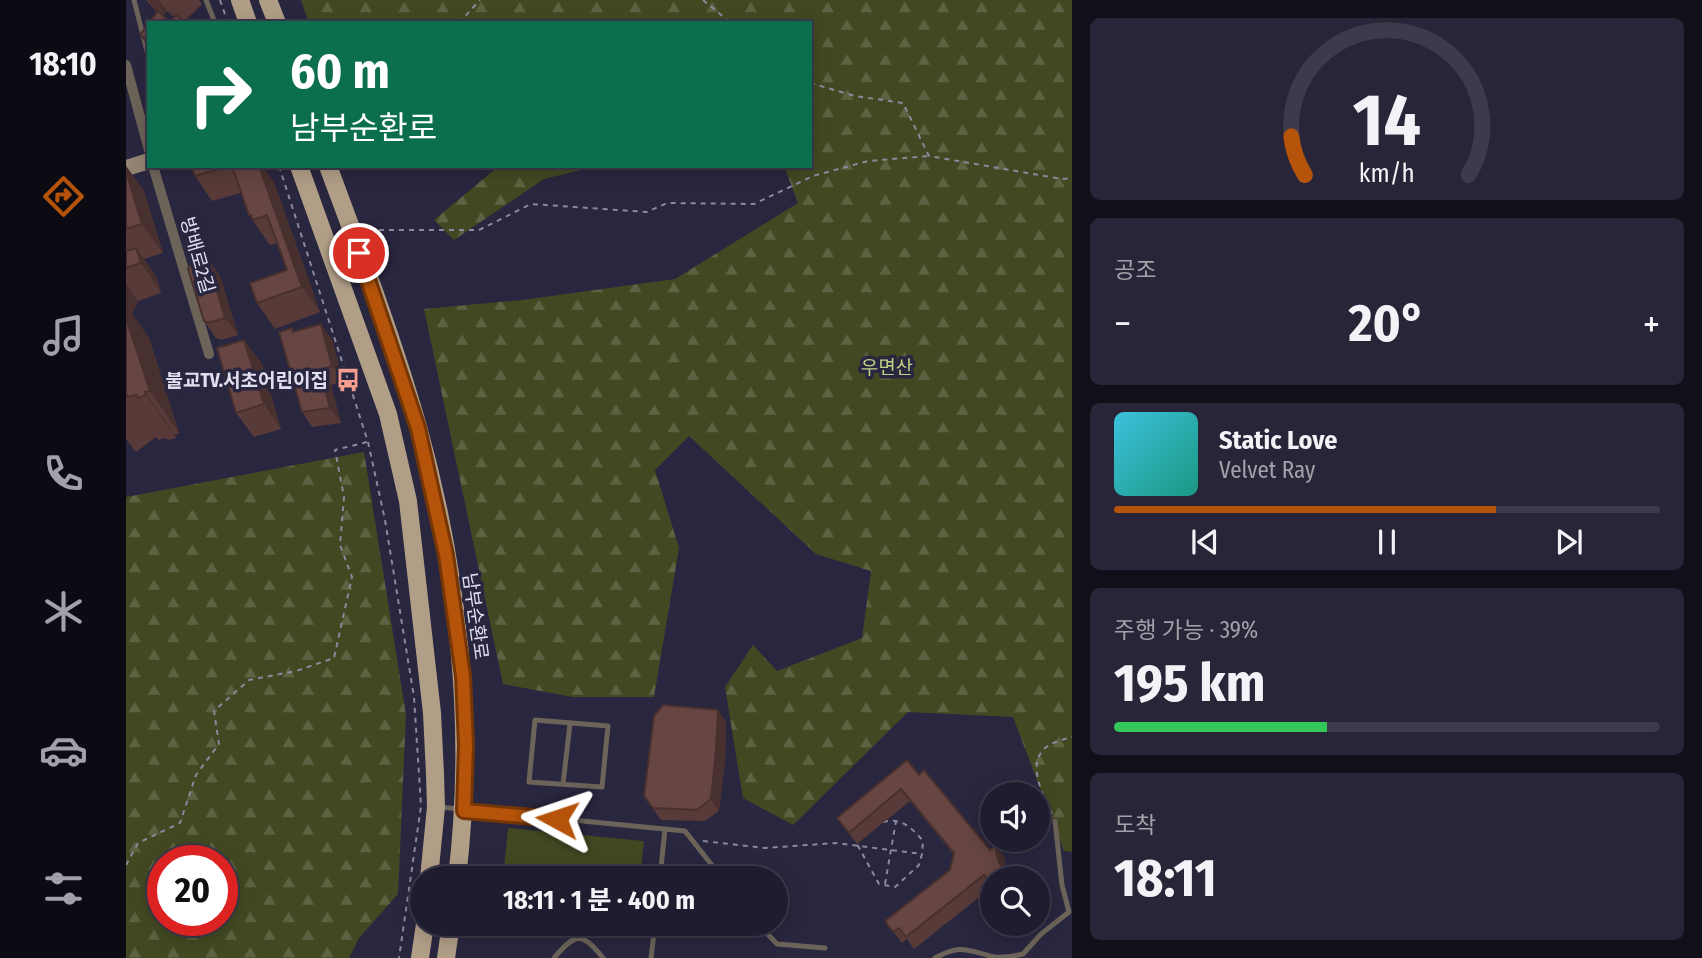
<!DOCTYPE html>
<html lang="ko">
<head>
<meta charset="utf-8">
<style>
  :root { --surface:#1f1c2f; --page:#272537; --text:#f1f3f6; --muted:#a1a1aa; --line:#3c3a4b; --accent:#b45309 }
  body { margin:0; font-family:"Fira Sans Condensed","Noto Sans KR",sans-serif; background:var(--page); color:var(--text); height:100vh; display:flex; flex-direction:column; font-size:26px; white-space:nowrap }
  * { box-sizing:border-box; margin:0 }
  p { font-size:23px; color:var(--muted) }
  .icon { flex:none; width:38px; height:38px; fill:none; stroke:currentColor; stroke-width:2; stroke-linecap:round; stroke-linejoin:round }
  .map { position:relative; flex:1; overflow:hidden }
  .sheet { display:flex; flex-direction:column; gap:18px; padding:18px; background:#110f1a; width:630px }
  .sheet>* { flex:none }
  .top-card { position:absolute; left:21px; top:21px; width:665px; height:147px; border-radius:0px; box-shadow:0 4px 18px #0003,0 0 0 2px var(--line); background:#0b6e4f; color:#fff; overflow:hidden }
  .controls { position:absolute; left:854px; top:782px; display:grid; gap:14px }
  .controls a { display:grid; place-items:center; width:70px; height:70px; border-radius:50%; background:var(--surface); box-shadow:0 4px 18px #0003,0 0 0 2px var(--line); font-size:35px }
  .speed { position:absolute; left:21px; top:845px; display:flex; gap:14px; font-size:35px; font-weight:700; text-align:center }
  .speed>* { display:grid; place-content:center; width:91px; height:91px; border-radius:50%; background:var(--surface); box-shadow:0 4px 18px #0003,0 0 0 2px var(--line); line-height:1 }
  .speed .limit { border:10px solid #d22; background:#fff; color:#111 }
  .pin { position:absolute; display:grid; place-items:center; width:60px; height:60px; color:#fff; margin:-30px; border:4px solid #fff; border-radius:50%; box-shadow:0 2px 7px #0007 }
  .me { position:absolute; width:77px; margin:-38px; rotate:275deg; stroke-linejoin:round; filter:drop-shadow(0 0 5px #0008) }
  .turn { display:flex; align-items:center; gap:24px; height:147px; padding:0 28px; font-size:32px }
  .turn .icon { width:91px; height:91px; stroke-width:2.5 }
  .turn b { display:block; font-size:49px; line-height:60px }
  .big { font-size:52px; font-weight:700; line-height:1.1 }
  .sheet .tile { flex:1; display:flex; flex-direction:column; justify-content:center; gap:10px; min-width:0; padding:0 24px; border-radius:10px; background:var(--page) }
  .sheet .dial { align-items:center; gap:0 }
  .dial svg { height:182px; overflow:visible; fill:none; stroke:var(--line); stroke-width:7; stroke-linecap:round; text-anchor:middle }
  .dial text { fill:var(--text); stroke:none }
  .song { display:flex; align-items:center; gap:21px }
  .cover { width:84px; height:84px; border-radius:10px; background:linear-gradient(135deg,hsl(190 70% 55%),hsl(170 70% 35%)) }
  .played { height:7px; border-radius:4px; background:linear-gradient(90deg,var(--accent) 70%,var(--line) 70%) }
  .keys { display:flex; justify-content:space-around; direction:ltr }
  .heat { display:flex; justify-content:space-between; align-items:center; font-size:38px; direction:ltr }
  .charge { height:10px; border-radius:5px; background:linear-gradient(90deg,#34c759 39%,var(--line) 0) }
  .trip { position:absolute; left:284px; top:866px; width:378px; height:70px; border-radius:35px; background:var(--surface); box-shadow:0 4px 18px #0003,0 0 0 2px var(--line); font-weight:700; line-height:70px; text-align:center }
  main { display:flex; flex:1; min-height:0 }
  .menu { display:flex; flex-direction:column; width:126px; justify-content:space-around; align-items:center; background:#0c0b13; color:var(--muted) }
  .menu .icon { width:49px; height:49px }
  .menu .active { color:var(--accent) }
  .menu b { font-size:32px; color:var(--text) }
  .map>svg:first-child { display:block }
</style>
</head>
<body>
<main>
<nav class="menu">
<b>18:10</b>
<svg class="icon active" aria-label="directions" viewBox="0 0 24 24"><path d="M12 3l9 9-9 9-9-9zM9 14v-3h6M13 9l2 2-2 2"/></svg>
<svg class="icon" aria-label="music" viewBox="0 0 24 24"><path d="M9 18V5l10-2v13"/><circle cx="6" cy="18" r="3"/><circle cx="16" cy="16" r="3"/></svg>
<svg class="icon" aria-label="phone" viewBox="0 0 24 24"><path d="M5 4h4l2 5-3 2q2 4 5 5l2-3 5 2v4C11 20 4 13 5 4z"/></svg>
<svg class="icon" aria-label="climate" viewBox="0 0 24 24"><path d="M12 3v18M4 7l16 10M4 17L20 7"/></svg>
<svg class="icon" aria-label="car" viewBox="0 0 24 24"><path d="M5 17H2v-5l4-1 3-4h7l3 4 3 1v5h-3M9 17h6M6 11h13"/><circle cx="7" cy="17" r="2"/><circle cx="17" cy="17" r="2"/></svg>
<svg class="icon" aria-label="filters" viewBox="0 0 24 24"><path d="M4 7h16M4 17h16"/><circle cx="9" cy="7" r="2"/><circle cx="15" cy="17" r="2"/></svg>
</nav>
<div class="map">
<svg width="946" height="958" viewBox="0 0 946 958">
  <defs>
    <pattern id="forest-firs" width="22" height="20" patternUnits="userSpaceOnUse" patternTransform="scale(1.75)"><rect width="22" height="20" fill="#424922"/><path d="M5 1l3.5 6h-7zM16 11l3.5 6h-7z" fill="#5d6342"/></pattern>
  </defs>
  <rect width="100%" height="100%" fill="#29263f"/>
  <path fill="url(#forest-firs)" fill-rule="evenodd" d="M175,0h771v852l-8,-1 -51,-134 -105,-5 -115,113 -50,-27 -18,-111 28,-42 24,26 85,-33 9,-67 -55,-17 -127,-118 -34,34 24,78 -25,149h-81l-70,-13 -79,-375 98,-9 153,-21 123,-76 -14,-37h26v-143h-501z
    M373,166h99l-54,13 -90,61 -20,-20z
    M238,452l42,263 -8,179 -39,44 -10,20h-223v-461zM96,861v59h-59v-59z"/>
  <path fill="#424922" d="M382,828l136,13 -4,37h-137z
    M389,924h121l-1,12z"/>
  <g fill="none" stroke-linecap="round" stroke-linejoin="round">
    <path stroke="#8b899d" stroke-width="2" stroke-dasharray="5 5" stroke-linecap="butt" d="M94,0l8,23
      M577,0l28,23
      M333,23l21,-23
      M684,83l45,13 48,7 26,53 133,23 10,-1
      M153,166l89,276 17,78 29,177 7,109 -22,152
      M243,230h110l52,-26 116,8 20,-9 87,1 59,-28 55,-15 61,-5
      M926,814c-9,-19 -29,-55 -1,-70 6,-3 14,-5 21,-7
      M757,822c18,-5 29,6 40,19l-1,13
      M577,841l62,7 71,-5 86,11 -3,11 -24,22 -16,-3 -22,-40
      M0,865l12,-22 42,-20 16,-48 23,-31 -5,-33 35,-31 47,-9 38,-13 18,-81 -12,-32 4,-48 -9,-47 32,-8
      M759,884l11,-63"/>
    <path stroke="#6d6459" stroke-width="5" d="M8,0l15,59
      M80,0l9,23
      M409,720l73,6 -6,61 -73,-5z
      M437,784l7,-60
      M313,807l246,24 37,47
      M534,878l5,-49
      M632,924l19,20 48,4
      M428,958c21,-25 28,-27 49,0
      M525,958l4,-34
      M809,958c27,-15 33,-7 60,-1 9,1 19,-1 28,-3l18,-20 28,-22 -7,-27 -7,-64"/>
    <path stroke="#6d6459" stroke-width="10" d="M0,65l23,85
      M27,166l56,188"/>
    <path stroke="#948473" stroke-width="16" d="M0,168l23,-7"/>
    <path stroke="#b19e87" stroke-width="18" d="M114,0l8,23
      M142,0l9,23
      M173,166l89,248 20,87 24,212 3,61 1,33 -7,71
      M202,166c32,86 65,173 90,261 41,146 57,301 39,451
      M294,958l5,-34
      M320,958l5,-34"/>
  </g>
  <path fill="#583b39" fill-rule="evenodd" d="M20,0h53l3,4 -18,18 -35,1 8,-11zM41,11l7,6 -4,5 -10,-10 4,3z
    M23,23v25l-9,-13z
    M0,166l18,25 19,62 -19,6 13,19 4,15 -23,8 -6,13 17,24 30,95 -4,2 1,3 -8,2 -2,-2 -8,2 -2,-3 -20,15 -10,-13z
    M65,166h74l2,7 7,9 46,130 -45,17 -18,-26 30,-33 -10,-27 -7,2 -3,-4 -18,-26 -8,-22 -29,8 -17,-25z
    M81,258l13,18 18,59 -17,5 -5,-2 -12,-17z
    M168,332l38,7 11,42 -12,4 10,38 -29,4 -10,-15z
    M118,340l18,24 19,65 -27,8 -18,-24z
    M592,710l8,12 -1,40 -6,49 -14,10 -44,-1 -17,-24z
    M793,775l71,75 5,-4 9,11 3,16 3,5h-18v9l-78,62 -7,-10 -5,4 -17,-22 65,-51 4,-15 -44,-54 -53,43 -20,-26z"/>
  <path fill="#47302e" d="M23,0h3l8,12 -2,2z
    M27,0h6l8,11 -3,4z
    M0,166l18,25 19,62 -21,-29 -16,-53z
    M133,166h6l2,7 7,9 46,130 -18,-25z
    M10,248l21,30 4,15 -20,-30z
    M81,258l13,18 18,59 -13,-17z
    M0,284l12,17 -6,13 17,24 30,95 -29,-42 -24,-70z
    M195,324l11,15 11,42 -11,-15z
    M118,340l18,24 19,65 -17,-25z
    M194,370l11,15 10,38 -11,-15z
    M19,392l30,43 1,3 -30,-43z
    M592,710l8,12 -1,40 -6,49 -8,-12z
    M869,846l9,11 3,16 -8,-10z"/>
  <path fill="#664542" stroke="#47302e" stroke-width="2" d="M32,11l12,11 6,-7 9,8h-36z
    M23,23v20l-9,-8z
    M65,166h38l-34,10z
    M106,166h27l43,121 -45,16 -7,-20 37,-13 -20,-55 -14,5 -2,-5h-2z
    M0,171l16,53 -16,5z
    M10,248l5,15 -15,5v-17z
    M81,258l18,60 -17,5 -4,-2 -16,-52 3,-5z
    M0,318l24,73 -5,1 1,3 -8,3 -1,-3 -9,2 -2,-2z
    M195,324l11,42 -12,4 10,38 -28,4 -23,-80 13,-4 1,4z
    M118,340l20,64 -28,9 -19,-65z
    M537,705l55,5 -2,40 -5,49 -14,11 -44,-2 -9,-12 10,-80z
    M781,760l12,15 5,-5 66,80 5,-4 4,17 5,6 -15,12 -5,-6 -78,62 -7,-9 -6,4 -8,-11 65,-51 4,-17 -53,-64 -52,44 -12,-15z"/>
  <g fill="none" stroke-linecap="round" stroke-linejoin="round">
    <g stroke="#753606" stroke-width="18">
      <path id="route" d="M233,253l59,175 28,127 17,121 3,69 -2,66 93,8"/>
    </g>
    <use href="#route" stroke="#b45309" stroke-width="12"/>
  </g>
  <defs>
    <g id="bus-bare" transform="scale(1.89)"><path d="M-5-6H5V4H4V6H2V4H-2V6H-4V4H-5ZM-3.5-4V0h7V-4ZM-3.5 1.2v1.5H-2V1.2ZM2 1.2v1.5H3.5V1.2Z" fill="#f59d8f" stroke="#29263f" stroke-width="2.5" paint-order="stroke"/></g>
  </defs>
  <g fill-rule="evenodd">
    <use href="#bus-bare" x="222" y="380"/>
  </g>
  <g text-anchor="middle" stroke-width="7" stroke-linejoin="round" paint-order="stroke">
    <g font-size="19" fill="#e0dff0" stroke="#29263f">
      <text transform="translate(72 255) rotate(74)" y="7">방배로2길</text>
      <text transform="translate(350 616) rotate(82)" y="7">남부순환로</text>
    </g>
    <g font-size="19" fill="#c1d184" stroke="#29263f">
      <text x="761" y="374">우면산</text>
    </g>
    <g font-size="19" font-weight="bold" fill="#e0dff0" stroke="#29263f" text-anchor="end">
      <text x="202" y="387">불교TV.서초어린이집</text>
    </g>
  </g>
</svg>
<div class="controls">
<a><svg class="icon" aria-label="sound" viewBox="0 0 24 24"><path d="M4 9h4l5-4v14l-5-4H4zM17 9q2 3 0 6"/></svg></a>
<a><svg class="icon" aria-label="search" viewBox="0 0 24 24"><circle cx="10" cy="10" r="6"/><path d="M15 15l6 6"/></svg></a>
</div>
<div class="speed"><div class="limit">20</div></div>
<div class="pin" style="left:233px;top:253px;background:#d93025"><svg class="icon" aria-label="arrive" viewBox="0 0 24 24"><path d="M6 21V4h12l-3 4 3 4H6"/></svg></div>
<svg class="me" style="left:431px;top:819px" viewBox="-20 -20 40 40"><path d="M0-17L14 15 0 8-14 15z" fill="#b45309" stroke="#fff" stroke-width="4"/></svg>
<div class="trip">18:11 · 1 분 · 400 m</div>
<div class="top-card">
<div class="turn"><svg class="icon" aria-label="right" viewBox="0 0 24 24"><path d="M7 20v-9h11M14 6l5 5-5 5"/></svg><div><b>60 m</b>남부순환로</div></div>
</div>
</div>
<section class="sheet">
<div class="tile dial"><svg viewBox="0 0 100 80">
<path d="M14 69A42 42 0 1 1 86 69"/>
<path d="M14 69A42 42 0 0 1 8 52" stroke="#b45309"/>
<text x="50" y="56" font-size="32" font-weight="700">14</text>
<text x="50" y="72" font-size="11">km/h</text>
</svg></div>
<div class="tile"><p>공조</p>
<div class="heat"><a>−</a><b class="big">20°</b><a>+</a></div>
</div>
<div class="tile">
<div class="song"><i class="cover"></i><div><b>Static Love</b><p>Velvet Ray</p></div></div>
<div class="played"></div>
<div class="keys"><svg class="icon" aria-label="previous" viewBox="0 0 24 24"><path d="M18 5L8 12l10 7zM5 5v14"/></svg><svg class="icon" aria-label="pause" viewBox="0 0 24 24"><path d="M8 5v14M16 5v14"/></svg><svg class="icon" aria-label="next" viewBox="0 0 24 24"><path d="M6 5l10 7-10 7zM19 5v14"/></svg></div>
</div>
<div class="tile"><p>주행 가능 · 39%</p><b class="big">195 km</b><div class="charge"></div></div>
<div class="tile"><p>도착</p><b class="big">18:11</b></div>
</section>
</main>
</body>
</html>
